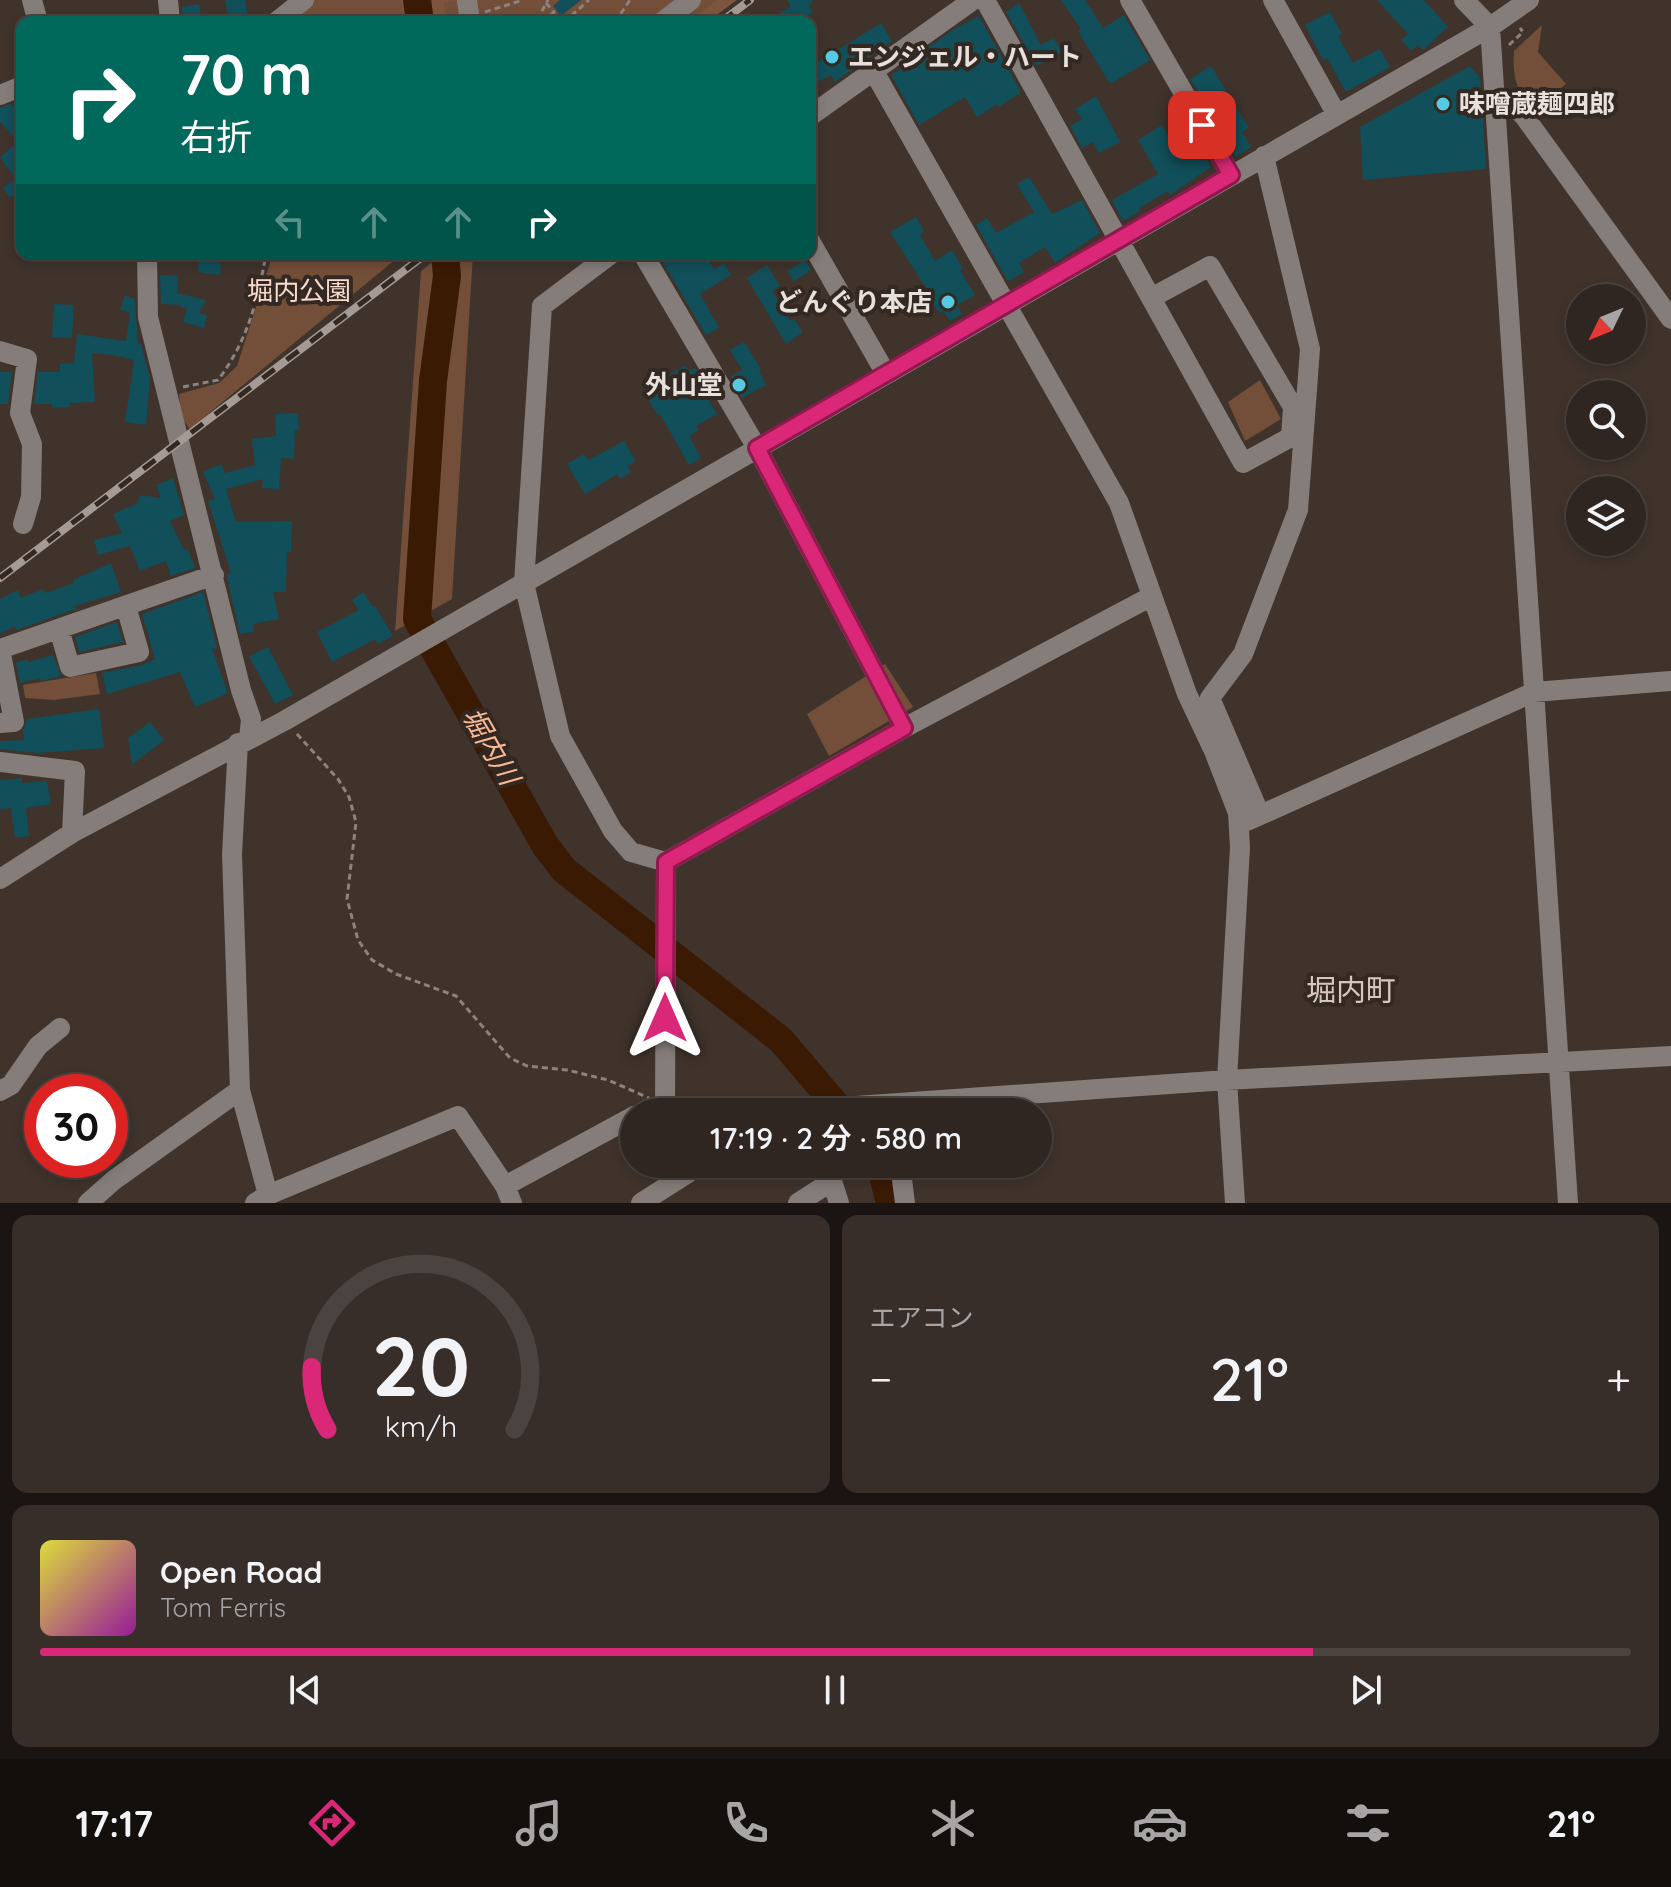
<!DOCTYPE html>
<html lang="ja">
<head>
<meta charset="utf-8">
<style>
  :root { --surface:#2f2621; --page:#372e2a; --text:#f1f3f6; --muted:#a7a5a5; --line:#4a433f; --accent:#db2777 }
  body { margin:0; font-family:Quicksand,"Noto Sans JP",sans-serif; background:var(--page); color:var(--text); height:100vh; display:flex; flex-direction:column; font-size:30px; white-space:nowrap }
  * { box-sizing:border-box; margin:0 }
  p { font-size:26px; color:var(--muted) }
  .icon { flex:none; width:44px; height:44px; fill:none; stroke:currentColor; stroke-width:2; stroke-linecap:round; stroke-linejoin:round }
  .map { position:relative; height:1203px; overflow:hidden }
  .sheet { display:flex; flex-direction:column; gap:12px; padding:12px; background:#1a1512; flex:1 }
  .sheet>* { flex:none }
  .hud { position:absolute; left:16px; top:16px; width:800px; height:244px; border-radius:16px; box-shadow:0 4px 12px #0003,0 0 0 2px var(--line); background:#00695c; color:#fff; overflow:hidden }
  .needle { width:52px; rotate:227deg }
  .tools { position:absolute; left:1566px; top:284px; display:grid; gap:16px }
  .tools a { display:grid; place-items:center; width:80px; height:80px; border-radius:50%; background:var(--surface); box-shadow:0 4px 12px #0003,0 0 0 2px var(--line); font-size:40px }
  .speed { position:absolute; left:24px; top:1074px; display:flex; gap:16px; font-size:40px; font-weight:700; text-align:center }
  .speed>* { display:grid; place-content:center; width:104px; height:104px; border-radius:50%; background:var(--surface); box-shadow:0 4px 12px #0003,0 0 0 2px var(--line); line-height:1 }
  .speed .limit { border:12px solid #d22; background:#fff; color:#111 }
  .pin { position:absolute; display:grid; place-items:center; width:68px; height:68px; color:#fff; margin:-34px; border-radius:16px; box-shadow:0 4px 12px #0006 }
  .me { position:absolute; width:88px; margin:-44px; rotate:0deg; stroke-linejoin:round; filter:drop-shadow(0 0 6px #0008) }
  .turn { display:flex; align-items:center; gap:28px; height:168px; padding:0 32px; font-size:36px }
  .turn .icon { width:104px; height:104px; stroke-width:2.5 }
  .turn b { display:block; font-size:56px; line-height:68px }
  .lanes { display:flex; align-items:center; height:76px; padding:0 32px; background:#0003; justify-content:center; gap:40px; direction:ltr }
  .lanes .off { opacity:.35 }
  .big { font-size:60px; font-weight:600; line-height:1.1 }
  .sheet .card { flex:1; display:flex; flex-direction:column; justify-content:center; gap:12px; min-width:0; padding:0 28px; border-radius:16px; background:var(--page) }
  .sheet .dial { align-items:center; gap:0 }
  .dial svg { height:208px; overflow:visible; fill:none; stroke:var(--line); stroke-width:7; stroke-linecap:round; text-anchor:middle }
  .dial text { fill:var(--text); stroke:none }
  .song { display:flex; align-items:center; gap:24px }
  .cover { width:96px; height:96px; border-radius:12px; background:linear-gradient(135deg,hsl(60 70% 55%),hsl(300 70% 35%)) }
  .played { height:8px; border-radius:4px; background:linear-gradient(90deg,var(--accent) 80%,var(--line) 80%) }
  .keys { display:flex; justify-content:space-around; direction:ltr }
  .heat { display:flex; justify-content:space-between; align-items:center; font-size:44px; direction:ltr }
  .sheet .tiles { flex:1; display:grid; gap:12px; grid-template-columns:1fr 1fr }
  .card:last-child { grid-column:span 2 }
  .trip { position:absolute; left:620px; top:1098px; width:432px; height:80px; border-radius:40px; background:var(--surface); box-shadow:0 4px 12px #0003,0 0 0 2px var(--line); font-weight:600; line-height:80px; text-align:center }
  .tab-bar { display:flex; height:128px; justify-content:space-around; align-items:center; background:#130f0d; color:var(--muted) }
  .tab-bar .icon { width:56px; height:56px }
  .tab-bar .current { color:var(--accent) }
  .tab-bar b { font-size:36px; color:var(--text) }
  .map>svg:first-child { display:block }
</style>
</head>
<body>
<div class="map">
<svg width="1671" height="1203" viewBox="0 0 1671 1203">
  <rect width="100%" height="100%" fill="#3f332c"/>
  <path fill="#734e38" d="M290,0h446l-29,22h-441z
    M1542,25l-4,27 28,32 -35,27c-14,-21 -19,-35 -17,-60z
    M273,254h129l-212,175 -9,-12 -2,-23 40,-11 18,-17z
    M443,254h30l-21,345 -57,32 26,-360z
    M1260,380l21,39 -36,22 -17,-39z
    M885,664l28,43 -84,49 -22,-42z
    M96,673l4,21 -46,6 -29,-2 -2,-13z"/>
  <path fill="#7c553f" d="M401,0h60v5l-5,1 -1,-5 -11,2 2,19h-41z
    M717,0h20l-30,22h-19z"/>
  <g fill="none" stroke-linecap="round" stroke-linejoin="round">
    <path stroke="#3b1a04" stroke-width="28" d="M417,0l3,22
      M445,254l2,22 -14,105 -16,238 128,226 19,25 217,170 61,72
      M880,1164l10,39"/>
  </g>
  <path fill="#114f5a" d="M225,0h20l4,22h-20z
    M560,0h21l-20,16 -8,-10z
    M787,0h26l-4,6 4,6 -16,10h-31l25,-16z
    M1061,0h24l18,28 21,-13 26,45 -40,24 -32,-53 3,-2z
    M1377,0h47l24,27 -25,23 -5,-5 -7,6 -10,-11 7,-6z
    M1019,3l22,42 13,-7 8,14 -25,14 -31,-54z
    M199,4l3,18h-19l-1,-15z
    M1330,12l12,22 -4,2 15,27 27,-14 10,18 -44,25 -19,-34 -4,2 -18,-35z
    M979,16l42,76 -22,15 -2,-3 -20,13 -12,-20 -46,28 -28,-50 26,-16 -2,-2 39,-28z
    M881,23l11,18 -57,41 -4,-7 -21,11v-19z
    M1211,66l38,62 -7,4 9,15 -16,10 -15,-27 2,-2 -32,-49z
    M1470,66l10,11 6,92 -123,11 -3,-53z
    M1096,96l24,46 -21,11 -6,-11 -11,6 -12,-22 12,-7 -7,-10z
    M11,104l11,12v73l-12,9 -7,-10 13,-10 -16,-20 18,-17 -18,-19v-14z
    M1162,125l8,13 18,-11 23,40 -41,28 -2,-4 -29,17 1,3 -17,10 -11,-21 46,-26 -20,-34z
    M1029,177l23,37 30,-14 18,33 -45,30 -10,-16 -26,16 5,9 -16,9 -32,-56 11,-7 9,15 38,-21 -17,-28z
    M916,217l8,14 -4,4 15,26 17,-11 11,18 -3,2 15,25 -18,10 5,9 -12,7 -7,-10 -4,2 -9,-15 2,-1 -42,-65z
    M658,254h47l9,15 10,-6 7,12 -31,19 19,34 -13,7z
    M199,259l22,4 -1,12 -22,-3z
    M805,260l6,10 -17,11 -7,-10z
    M767,265l13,21 -8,5 19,30 3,-2 9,13 -17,12 -39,-66z
    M160,275l18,1 -1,17 29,7 -7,13 8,2 -3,13 -21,-6 4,-14 -6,-1v-2l-20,-1z
    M125,295l10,4 3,45h3l9,35 -4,46 -21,-3 9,-62 -22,-5 -20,-2 3,49 -26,1 1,4 -18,1v-4h-18l4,-32h22v-8l14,-1 3,-29 49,7 4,-28 -10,-4z
    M54,304l20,1 -2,33 -20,-1z
    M744,342l17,27 -2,1 7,15 -24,13 -12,-21 12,-7 -12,-20z
    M685,365l4,5 6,-2 8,13 -4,3 18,30 -21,12 3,4 -10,6 12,22 -12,7 -29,-51 -2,1 -15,-24z
    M0,372h12l-4,32h-8z
    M298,413l1,17h-4l-1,29 -13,-1 -2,31 -17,-1 1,-9 -37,10 10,33 56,-1 -1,31 -4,-1 -1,41h-13l6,27 -26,5 1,8 -14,2 -13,-56v-4l4,-1 -23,-72 7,-2 -12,-27 18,-8 4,9 30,-8 -3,-26 24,-3 -1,-22z
    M624,441l12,20 -9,5 4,6 -11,7 -3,-5 -32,20 -18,-30 17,-10 5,6z
    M173,478l11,37 -14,6 14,29 4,-1 7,19 -24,8 -5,-15 -26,10 -10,-25 -32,9 -4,-15 28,-7 -9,-19 25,-11 1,-8 22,3 -5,-13z
    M111,563l10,29 -46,14 1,3 -60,21 -1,-4 -15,8v-35l18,-9 3,8 22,-9 2,4 29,-10 -1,-3z
    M203,592l14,56 -5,1 16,44 -33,14 -15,-35 -73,22 -5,-21 40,-8 13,-6 -13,-45z
    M363,592l10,15 2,-1 18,30 -15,8 -3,-5 -43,23 -15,-30 42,-22 -7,-10z
    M117,622l6,20 -44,10 -4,-15z
    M268,647l25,48 -18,9 -26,-48z
    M53,655l8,21 -20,5 -1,-3 -20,5 -4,-20 12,-4v3z
    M99,709l5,39 -66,5 -38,-4v-8l24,-1 -1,-9 4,-12z
    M150,722l14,18 -32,25 -4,-27z
    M22,778v5l25,-2 4,23 -25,4 3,28 -14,2 -4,-30 -11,1v-29z"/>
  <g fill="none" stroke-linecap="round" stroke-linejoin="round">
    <path stroke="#8d837e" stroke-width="3" stroke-dasharray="6 4" stroke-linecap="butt" d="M546,3l8,9 -6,5v5
      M485,12l38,-12
      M537,20l11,-20
      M564,22l25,-22
      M615,22l15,-22
      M1509,45l14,-13 -3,-4
      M183,387l35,-7c29,-38 40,-80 48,-126
      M297,734l41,45 11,18 7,25 -9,77 11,41 14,20 24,14 60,22 54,62 17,8 40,4 41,10 41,18"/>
    <path stroke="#847d7a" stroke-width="20" d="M32,0l6,22
      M168,0l2,22
      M467,0l3,22
      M985,0c86,154 172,309 258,463l48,-26 2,-30 -83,-141 -59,32
      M1130,0l101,175
      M1273,0l64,115
      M1464,0l26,27 78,1176
      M276,22l28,-22
      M662,22l29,-22
      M873,70l246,433 68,191 27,57 24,62 2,34 -13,233 8,123
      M0,95l22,-9
      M1495,106l20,1 9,9 147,203
      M810,116l163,-116
      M810,241l76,133
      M147,254l1,63 93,373 10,29 -2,19
      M611,254l-69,52 -18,277 36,153 53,95 18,21 35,10 238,-134 248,-132
      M643,254l114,194 147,280
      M0,351l27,8 -7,54 12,31 -1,53 -8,27
      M59,629l11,38 69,-15 -13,-46
      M0,723l14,-1 -14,-73 214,-74
      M238,743l-6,111 8,236 28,105
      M0,762l75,9 -3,62
      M1260,815l-50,-117 33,-44 55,-144 12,-161 -46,-193
      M1247,821l287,-129 137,-11
      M0,879l72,-46 212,-112 1206,-694 39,-27
      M0,1091l11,-6 27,-39 22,-18
      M665,1112l1,-250
      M861,1112l-5,-6 371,-26 444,-24
      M900,1164l5,39
      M832,1181l7,22
      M505,1186l129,-70
      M88,1203l26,-23 126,-90
      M255,1203l13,-8 190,-79 47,70 7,17
      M641,1203l61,-39
      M798,1203l34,-22 -13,-17"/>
    <g stroke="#a59b96" stroke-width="8">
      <path id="rail" d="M721,22l29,-22
        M0,578l426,-324"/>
    </g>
    <use href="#rail" stroke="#342922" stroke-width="5" stroke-dasharray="15" stroke-linecap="butt"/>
  </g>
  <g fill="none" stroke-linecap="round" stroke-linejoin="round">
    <g stroke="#8e194d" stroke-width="20">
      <path id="route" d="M665,1018l1,-156 238,-134 -147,-280 474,-273 -29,-50"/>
    </g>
    <use href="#route" stroke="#db2777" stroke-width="14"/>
  </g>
  <g fill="#55cae0" stroke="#342922" stroke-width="3">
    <circle cx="832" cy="57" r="8"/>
    <circle cx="1443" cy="104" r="8"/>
    <circle cx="948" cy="302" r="8"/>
    <circle cx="739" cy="385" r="8"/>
  </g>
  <g text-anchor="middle" stroke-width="8" stroke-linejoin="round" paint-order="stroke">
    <g font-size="26" font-weight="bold" fill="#e8e0dc" stroke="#342922" text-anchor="start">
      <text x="848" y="66">エンジェル・ハート</text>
      <text x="1459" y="113">味噌蔵麺四郎</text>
      <text x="932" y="311" text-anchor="end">どんぐり本店</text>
      <text x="723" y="394" text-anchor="end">外山堂</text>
    </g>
    <g font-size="26" fill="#f7dbcc" stroke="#342922">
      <text x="299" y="300">堀内公園</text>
    </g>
    <g font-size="28" font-style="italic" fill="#fab893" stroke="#342922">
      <text transform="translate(491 746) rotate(60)" y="10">堀内川</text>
    </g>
    <g font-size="30" fill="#d6c6be" stroke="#342922">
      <text x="1351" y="1001">堀内町</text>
    </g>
  </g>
</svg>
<div class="tools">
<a><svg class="needle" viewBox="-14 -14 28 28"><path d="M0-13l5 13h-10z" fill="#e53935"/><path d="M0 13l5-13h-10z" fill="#a7a5a5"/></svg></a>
<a><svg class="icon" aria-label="search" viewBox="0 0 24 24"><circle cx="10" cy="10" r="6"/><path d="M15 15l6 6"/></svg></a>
<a><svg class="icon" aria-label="layers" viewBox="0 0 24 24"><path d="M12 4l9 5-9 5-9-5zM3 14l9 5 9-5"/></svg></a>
</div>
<div class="speed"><div class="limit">30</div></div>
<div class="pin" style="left:1202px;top:125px;background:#d93025"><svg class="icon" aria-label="arrive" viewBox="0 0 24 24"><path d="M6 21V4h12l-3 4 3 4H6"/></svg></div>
<svg class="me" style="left:665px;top:1018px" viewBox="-20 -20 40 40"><path d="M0-17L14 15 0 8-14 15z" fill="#db2777" stroke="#fff" stroke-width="4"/></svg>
<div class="trip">17:19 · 2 分 · 580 m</div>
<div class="hud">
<div class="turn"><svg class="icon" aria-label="right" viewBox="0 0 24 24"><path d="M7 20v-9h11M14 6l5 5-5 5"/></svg><div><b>70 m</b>右折</div></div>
<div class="lanes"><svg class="icon off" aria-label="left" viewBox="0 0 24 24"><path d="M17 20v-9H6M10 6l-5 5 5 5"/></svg><svg class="icon off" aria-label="ahead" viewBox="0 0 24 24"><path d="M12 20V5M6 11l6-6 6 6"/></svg><svg class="icon off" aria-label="ahead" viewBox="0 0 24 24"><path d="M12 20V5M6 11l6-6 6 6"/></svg><svg class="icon" aria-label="right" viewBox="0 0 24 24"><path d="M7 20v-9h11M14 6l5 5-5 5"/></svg></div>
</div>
</div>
<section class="sheet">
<div class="tiles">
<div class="card dial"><svg viewBox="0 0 100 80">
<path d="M14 69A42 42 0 1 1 86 69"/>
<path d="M14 69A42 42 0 0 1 8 45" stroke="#db2777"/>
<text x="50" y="56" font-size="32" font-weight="700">20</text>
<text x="50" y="72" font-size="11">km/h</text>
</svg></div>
<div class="card"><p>エアコン</p>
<div class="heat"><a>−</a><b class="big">21°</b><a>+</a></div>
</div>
<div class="card">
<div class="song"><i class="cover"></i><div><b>Open Road</b><p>Tom Ferris</p></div></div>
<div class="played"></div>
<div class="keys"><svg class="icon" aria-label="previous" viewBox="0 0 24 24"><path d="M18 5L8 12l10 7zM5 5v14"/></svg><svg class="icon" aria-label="pause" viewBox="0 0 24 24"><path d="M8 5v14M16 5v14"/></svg><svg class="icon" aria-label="next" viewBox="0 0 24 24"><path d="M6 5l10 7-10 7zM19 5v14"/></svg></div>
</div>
</div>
</section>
<nav class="tab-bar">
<b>17:17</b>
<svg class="icon current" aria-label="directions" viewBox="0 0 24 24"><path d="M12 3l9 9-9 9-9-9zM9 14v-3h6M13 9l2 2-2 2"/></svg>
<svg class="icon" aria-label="music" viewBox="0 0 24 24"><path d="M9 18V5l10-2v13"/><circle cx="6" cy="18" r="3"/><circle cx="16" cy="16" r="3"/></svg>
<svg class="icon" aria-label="phone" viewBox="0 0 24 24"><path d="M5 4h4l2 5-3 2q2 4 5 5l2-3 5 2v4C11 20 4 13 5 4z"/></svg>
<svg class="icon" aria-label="climate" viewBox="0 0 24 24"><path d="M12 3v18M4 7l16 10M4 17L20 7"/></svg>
<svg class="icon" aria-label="car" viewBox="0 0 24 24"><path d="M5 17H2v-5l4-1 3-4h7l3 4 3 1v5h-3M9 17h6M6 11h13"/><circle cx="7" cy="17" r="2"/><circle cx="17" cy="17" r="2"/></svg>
<svg class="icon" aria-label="filters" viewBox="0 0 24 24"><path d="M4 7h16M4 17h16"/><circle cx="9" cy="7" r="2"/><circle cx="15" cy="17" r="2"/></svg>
<b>21°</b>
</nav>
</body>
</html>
